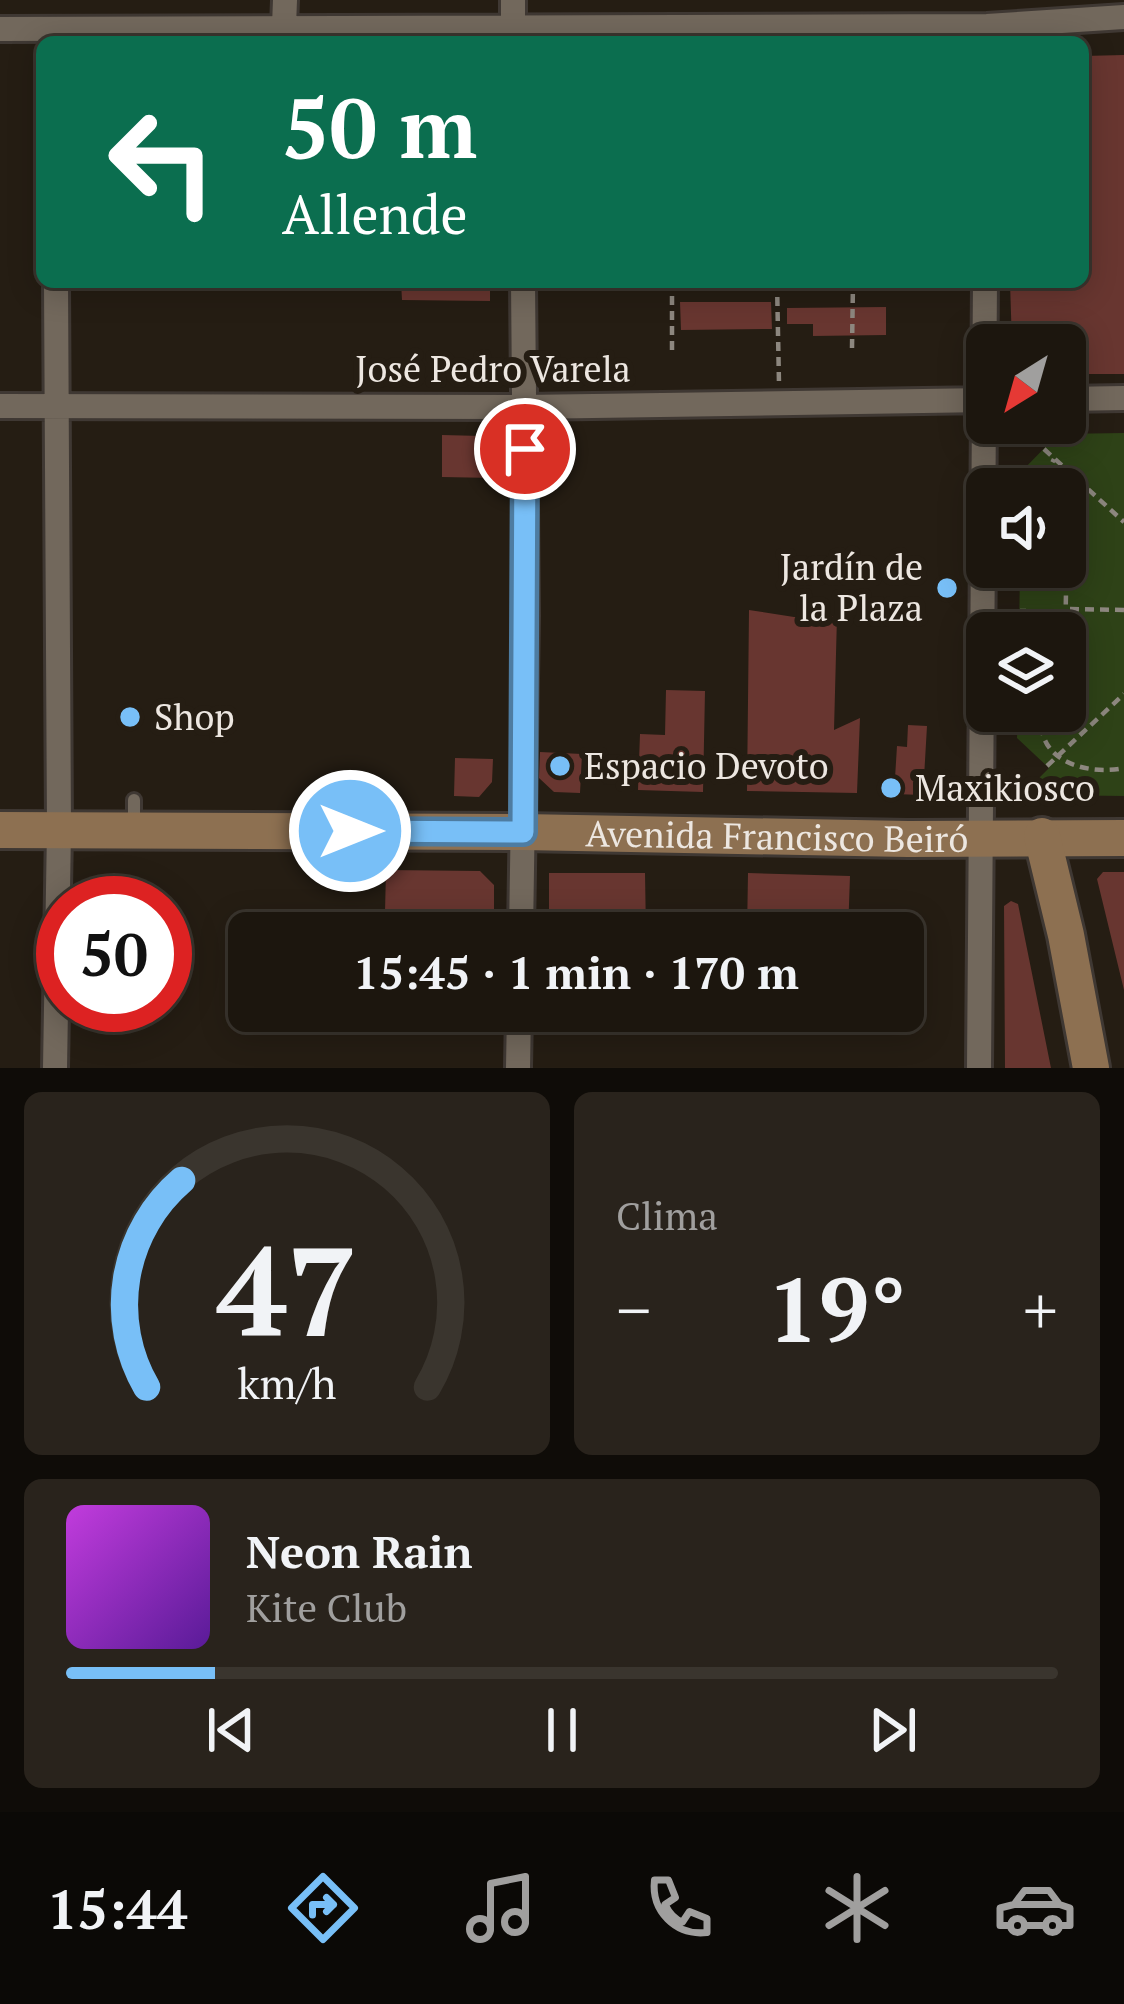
<!DOCTYPE html>
<html lang="es">
<head>
<meta charset="utf-8">
<style>
  :root { --surface:#1c160e; --page:#29231c; --text:#f1f3f6; --muted:#a09f9e; --line:#3a352e; --accent:#78bff7 }
  body { margin:0; font-family:"PT Serif",serif; background:var(--page); color:var(--text); height:100vh; display:flex; flex-direction:column; font-size:45px; white-space:nowrap }
  * { box-sizing:border-box; margin:0 }
  p { font-size:39px; color:var(--muted) }
  .icon { flex:none; width:66px; height:66px; fill:none; stroke:currentColor; stroke-width:2; stroke-linecap:round; stroke-linejoin:round }
  .map { position:relative; height:1068px; overflow:hidden }
  .side { display:flex; flex-direction:column; gap:24px; padding:24px; background:#0f0c08; flex:1 }
  .side>* { flex:none }
  .guide { position:absolute; left:36px; top:36px; width:1053px; height:252px; border-radius:18px; box-shadow:0 6px 30px #0003,0 0 0 3px var(--line); background:#0b6e4f; color:#fff; overflow:hidden }
  .needle { width:78px; rotate:217deg }
  .tools { position:absolute; left:966px; top:324px; display:grid; gap:24px }
  .tools a { display:grid; place-items:center; width:120px; height:120px; border-radius:18px; background:var(--surface); box-shadow:0 6px 30px #0003,0 0 0 3px var(--line); font-size:60px }
  .speed { position:absolute; left:36px; top:876px; display:flex; gap:24px; font-size:60px; font-weight:700; text-align:center }
  .speed>* { display:grid; place-content:center; width:156px; height:156px; border-radius:50%; background:var(--surface); box-shadow:0 6px 30px #0003,0 0 0 3px var(--line); line-height:1 }
  .speed .limit { border:18px solid #d22; background:#fff; color:#111 }
  .pin { position:absolute; display:grid; place-items:center; width:102px; height:102px; color:#fff; margin:-51px; border:6px solid #fff; border-radius:50%; box-shadow:0 3px 12px #0007 }
  .me { position:absolute; width:132px; margin:-66px; rotate:90deg; stroke-linejoin:round; filter:drop-shadow(0 0 9px #0008) }
  .turn { display:flex; align-items:center; gap:42px; height:252px; padding:0 48px; font-size:54px }
  .turn .icon { width:156px; height:156px; stroke-width:2.5 }
  .turn b { display:block; font-size:84px; line-height:102px }
  .big { font-size:90px; font-weight:800; line-height:1.1 }
  .side .widget { flex:1; display:flex; flex-direction:column; justify-content:center; gap:18px; min-width:0; padding:0 42px; border-radius:18px; background:var(--page) }
  .side .dial { align-items:center; gap:0 }
  .dial svg { height:312px; overflow:visible; fill:none; stroke:var(--line); stroke-width:7; stroke-linecap:round; text-anchor:middle }
  .dial text { fill:var(--text); stroke:none }
  .song { display:flex; align-items:center; gap:36px }
  .cover { width:144px; height:144px; border-radius:18px; background:linear-gradient(135deg,hsl(290 70% 55%),hsl(270 70% 35%)) }
  .played { height:12px; border-radius:6px; background:linear-gradient(90deg,var(--accent) 15%,var(--line) 15%) }
  .keys { display:flex; justify-content:space-around; direction:ltr }
  .heat { display:flex; justify-content:space-between; align-items:center; font-size:66px; direction:ltr }
  .side .tiles { flex:1; display:grid; gap:24px; grid-template-columns:1fr 1fr }
  .widget:last-child { grid-column:span 2 }
  .trip { position:absolute; left:228px; top:912px; width:696px; height:120px; border-radius:18px; background:var(--surface); box-shadow:0 6px 30px #0003,0 0 0 3px var(--line); font-weight:800; line-height:120px; text-align:center }
  .menu { display:flex; height:192px; justify-content:space-around; align-items:center; background:#0b0906; color:var(--muted) }
  .menu .icon { width:84px; height:84px }
  .menu .on { color:var(--accent) }
  .menu b { font-size:54px; color:var(--text) }
  .map>svg:first-child { display:block }
</style>
</head>
<body>
<div class="map">
<svg width="1124" height="1068" viewBox="0 0 1124 1068">
  <rect width="100%" height="100%" fill="#251d13"/>
  <path fill="#2e4217" d="M1124,433v363l-79,-1 -10,-13 14,-14 -32,-30 1,-27h47v-78h-46l1,-66h45v-78h-43v-18l36,-37z"/>
  <path fill="#683630" d="M1124,55v319h-59v-29h-53l-2,-63h73v-226z
    M401,282h89v19l-88,-1z
    M680,302h91l1,27 -91,1z
    M886,307v28l-73,1v-12h-26v-16z
    M442,435l40,1 12,13v29l-52,-1z
    M749,610l45,7 43,-1 -3,114 26,-12 -3,75 -110,-2z
    M666,690l39,1 -2,101 -65,-2 2,-56 25,1z
    M908,725l19,1 -4,69 -29,-1 3,-48 10,1z
    M540,752l42,2 -2,39 -26,-1 -15,-14z
    M455,758l38,1 -1,23 -13,15 -25,-1z
    M386,870l94,1 14,14v25l-109,2z
    M1103,872h21v118l-27,-111z
    M549,873h96l1,60h-97z
    M748,873l102,3 -2,57h-101z
    M1011,901l7,3 33,164h-46l-1,-162z"/>
  <g fill="none" stroke-linecap="round" stroke-linejoin="round">
    <g stroke="#3f3833" stroke-width="18">
      <path id="lane" d="M134,800v29"/>
    </g>
    <g stroke="#3f3833" stroke-width="30">
      <path id="street" d="M513,0v40
        M284,26l1,-26
        M0,29l987,-3 137,-9
        M1065,399l59,-1
        M0,406l525,1 462,-7
        M521,933l5,-317 -3,-334
        M55,1068l4,-238 -3,-548
        M518,1068l1,-57
        M979,1068l6,-786"/>
    </g>
    <g stroke="#3f3833" stroke-width="42">
      <g id="secondary">
        <path id="s1" d="M0,830l523,2 385,7 216,-1"/>
        <path d="M1042,836l24,99 25,133"/>
      </g>
    </g>
    <path stroke="#8d877f" stroke-width="4.5" stroke-dasharray="9 6" stroke-linecap="butt" d="M777,282l2,102
      M852,348l1,-66
      M672,350v-68
      M1044,449l80,73
      M1039,489l15,-30
      M1057,567l9,25 -1,54
      M1070,609l54,1
      M1020,611h6
      M1043,711c-11,49 43,65 81,57
      M1047,766l77,-72"/>
    <use href="#lane" stroke="#72685c" stroke-width="12"/>
    <use href="#street" stroke="#72685c" stroke-width="24"/>
    <use href="#secondary" stroke="#8d7051" stroke-width="36"/>
  </g>
  <g fill="none" stroke-linecap="round" stroke-linejoin="round">
    <g stroke="#4e7ca1" stroke-width="30">
      <path id="route" d="M350,831l173,1 2,-383"/>
    </g>
    <use href="#route" stroke="#78bff7" stroke-width="21"/>
  </g>
  <g fill="#78bff7" stroke="#251d13" stroke-width="4.5">
    <circle cx="947" cy="588" r="12"/>
    <circle cx="130" cy="717" r="12"/>
    <circle cx="560" cy="766" r="12"/>
    <circle cx="891" cy="788" r="12"/>
  </g>
  <g text-anchor="middle" stroke-width="12" stroke-linejoin="round" paint-order="stroke">
    <g font-size="36" fill="#ede7e1" stroke="#251d13">
      <text x="493" y="382">José Pedro Varela</text>
      <text dy="13" stroke="none"><textPath href="#s1" startOffset="777">Avenida Francisco Beiró</textPath></text>
    </g>
    <g font-size="36" fill="#ede7e1" stroke="#251d13" text-anchor="start">
      <text x="923" y="580" text-anchor="end">Jardín de<tspan x="923" dy="41">la Plaza</tspan></text>
      <text x="154" y="730">Shop</text>
      <text x="584" y="779">Espacio Devoto</text>
      <text x="915" y="801">Maxikiosco</text>
    </g>
  </g>
</svg>
<div class="tools">
<a><svg class="needle" viewBox="-14 -14 28 28"><path d="M0-13l5 13h-10z" fill="#e53935"/><path d="M0 13l5-13h-10z" fill="#a09f9e"/></svg></a>
<a><svg class="icon" aria-label="sound" viewBox="0 0 24 24"><path d="M4 9h4l5-4v14l-5-4H4zM17 9q2 3 0 6"/></svg></a>
<a><svg class="icon" aria-label="layers" viewBox="0 0 24 24"><path d="M12 4l9 5-9 5-9-5zM3 14l9 5 9-5"/></svg></a>
</div>
<div class="speed"><div class="limit">50</div></div>
<div class="pin" style="left:525px;top:449px;background:#d93025"><svg class="icon" aria-label="arrive" viewBox="0 0 24 24"><path d="M6 21V4h12l-3 4 3 4H6"/></svg></div>
<svg class="me" style="left:350px;top:831px" viewBox="-20 -20 40 40"><circle r="17" fill="#78bff7" stroke="#fff" stroke-width="3"/><path d="M0-11L8 9 0 5-8 9z" fill="#fff"/></svg>
<div class="trip">15:45 · 1 min · 170 m</div>
<div class="guide">
<div class="turn"><svg class="icon" aria-label="left" viewBox="0 0 24 24"><path d="M17 20v-9H6M10 6l-5 5 5 5"/></svg><div><b>50 m</b>Allende</div></div>
</div>
</div>
<section class="side">
<div class="tiles">
<div class="widget dial"><svg viewBox="0 0 100 80">
<path d="M14 69A42 42 0 1 1 86 69"/>
<path d="M14 69A42 42 0 0 1 23 16" stroke="#78bff7"/>
<text x="50" y="56" font-size="32" font-weight="700">47</text>
<text x="50" y="72" font-size="11">km/h</text>
</svg></div>
<div class="widget"><p>Clima</p>
<div class="heat"><a>−</a><b class="big">19°</b><a>+</a></div>
</div>
<div class="widget">
<div class="song"><i class="cover"></i><div><b>Neon Rain</b><p>Kite Club</p></div></div>
<div class="played"></div>
<div class="keys"><svg class="icon" aria-label="previous" viewBox="0 0 24 24"><path d="M18 5L8 12l10 7zM5 5v14"/></svg><svg class="icon" aria-label="pause" viewBox="0 0 24 24"><path d="M8 5v14M16 5v14"/></svg><svg class="icon" aria-label="next" viewBox="0 0 24 24"><path d="M6 5l10 7-10 7zM19 5v14"/></svg></div>
</div>
</div>
</section>
<nav class="menu">
<b>15:44</b>
<svg class="icon on" aria-label="directions" viewBox="0 0 24 24"><path d="M12 3l9 9-9 9-9-9zM9 14v-3h6M13 9l2 2-2 2"/></svg>
<svg class="icon" aria-label="music" viewBox="0 0 24 24"><path d="M9 18V5l10-2v13"/><circle cx="6" cy="18" r="3"/><circle cx="16" cy="16" r="3"/></svg>
<svg class="icon" aria-label="phone" viewBox="0 0 24 24"><path d="M5 4h4l2 5-3 2q2 4 5 5l2-3 5 2v4C11 20 4 13 5 4z"/></svg>
<svg class="icon" aria-label="climate" viewBox="0 0 24 24"><path d="M12 3v18M4 7l16 10M4 17L20 7"/></svg>
<svg class="icon" aria-label="car" viewBox="0 0 24 24"><path d="M5 17H2v-5l4-1 3-4h7l3 4 3 1v5h-3M9 17h6M6 11h13"/><circle cx="7" cy="17" r="2"/><circle cx="17" cy="17" r="2"/></svg>
</nav>
</body>
</html>
